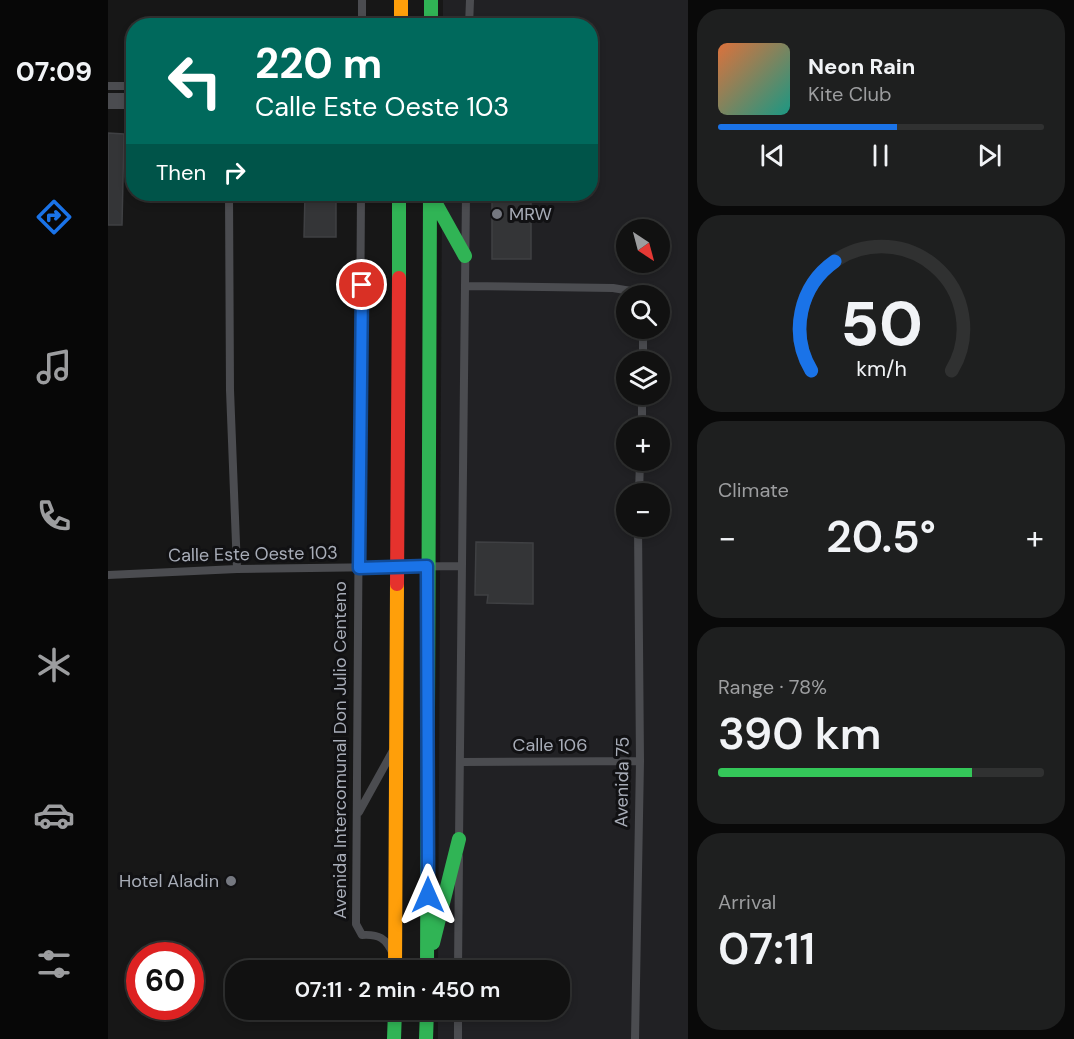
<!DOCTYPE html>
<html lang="en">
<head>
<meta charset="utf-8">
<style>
  :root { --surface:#111; --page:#1e1f1f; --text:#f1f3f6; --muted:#9c9d9f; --line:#303131; --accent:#1a73e8 }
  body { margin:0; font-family:"DM Sans",sans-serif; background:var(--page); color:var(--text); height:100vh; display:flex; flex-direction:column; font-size:22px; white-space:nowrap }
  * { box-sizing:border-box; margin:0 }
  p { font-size:20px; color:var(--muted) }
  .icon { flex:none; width:33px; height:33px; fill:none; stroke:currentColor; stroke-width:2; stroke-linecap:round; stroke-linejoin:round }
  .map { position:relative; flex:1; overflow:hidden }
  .sheet { display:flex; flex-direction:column; gap:9px; padding:9px; background:#090909; width:386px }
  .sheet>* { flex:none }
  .guide { position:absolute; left:18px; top:18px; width:472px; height:183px; border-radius:24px; box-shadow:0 3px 9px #0003,0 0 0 2px var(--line); background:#00695c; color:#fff; overflow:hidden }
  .needle { width:39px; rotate:144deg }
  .fabs { position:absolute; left:508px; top:219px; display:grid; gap:12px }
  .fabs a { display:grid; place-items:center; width:54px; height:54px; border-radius:50%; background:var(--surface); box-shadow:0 3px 9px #0003,0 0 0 2px var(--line); font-size:30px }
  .speed { position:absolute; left:18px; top:942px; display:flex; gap:12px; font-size:30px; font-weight:700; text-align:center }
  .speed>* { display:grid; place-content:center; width:78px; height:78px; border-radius:50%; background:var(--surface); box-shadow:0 3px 9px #0003,0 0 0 2px var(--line); line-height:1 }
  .speed .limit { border:9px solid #d22; background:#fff; color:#111 }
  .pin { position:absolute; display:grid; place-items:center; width:51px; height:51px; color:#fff; margin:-26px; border:3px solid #fff; border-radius:50%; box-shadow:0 2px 6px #0007 }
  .me { position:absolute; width:66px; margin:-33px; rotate:0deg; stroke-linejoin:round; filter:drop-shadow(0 0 4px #0008) }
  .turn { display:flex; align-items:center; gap:21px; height:126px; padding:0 30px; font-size:27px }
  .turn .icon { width:78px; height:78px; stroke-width:2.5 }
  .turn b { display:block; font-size:42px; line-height:51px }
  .then { display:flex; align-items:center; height:57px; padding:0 30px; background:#0003; gap:12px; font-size:22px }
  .big { font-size:45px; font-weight:600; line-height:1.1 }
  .sheet .tile { flex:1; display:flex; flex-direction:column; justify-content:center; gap:9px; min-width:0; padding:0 21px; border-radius:24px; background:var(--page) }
  .sheet .dial { align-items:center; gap:0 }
  .dial svg { height:156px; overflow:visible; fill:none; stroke:var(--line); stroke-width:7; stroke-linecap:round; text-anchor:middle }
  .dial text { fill:var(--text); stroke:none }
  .song { display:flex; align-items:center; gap:18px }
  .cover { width:72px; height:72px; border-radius:9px; background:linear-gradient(135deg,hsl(20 70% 55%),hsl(170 70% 35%)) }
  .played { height:6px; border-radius:3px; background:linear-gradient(90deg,var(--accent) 55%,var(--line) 55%) }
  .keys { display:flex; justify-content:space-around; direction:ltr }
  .heat { display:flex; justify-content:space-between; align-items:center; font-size:33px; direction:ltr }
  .charge { height:9px; border-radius:4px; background:linear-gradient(90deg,#34c759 78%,var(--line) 0) }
  .trip { position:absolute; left:117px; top:960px; width:345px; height:60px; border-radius:24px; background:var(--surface); box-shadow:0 3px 9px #0003,0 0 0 2px var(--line); font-weight:600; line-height:60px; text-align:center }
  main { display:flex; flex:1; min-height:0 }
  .dock { display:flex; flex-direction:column; width:108px; justify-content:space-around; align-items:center; background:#070707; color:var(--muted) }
  .dock .icon { width:42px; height:42px }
  .dock .selected { color:var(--accent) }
  .dock b { font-size:27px; color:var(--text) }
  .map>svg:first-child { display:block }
</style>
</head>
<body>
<main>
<nav class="dock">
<b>07:09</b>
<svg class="icon selected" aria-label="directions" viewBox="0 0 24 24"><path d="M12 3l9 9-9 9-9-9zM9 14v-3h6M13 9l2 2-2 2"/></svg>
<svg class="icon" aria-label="music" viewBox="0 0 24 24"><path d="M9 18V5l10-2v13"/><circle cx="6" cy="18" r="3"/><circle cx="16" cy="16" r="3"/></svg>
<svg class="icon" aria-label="phone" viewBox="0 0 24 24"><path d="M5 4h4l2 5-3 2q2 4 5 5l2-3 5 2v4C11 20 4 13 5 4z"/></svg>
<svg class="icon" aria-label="climate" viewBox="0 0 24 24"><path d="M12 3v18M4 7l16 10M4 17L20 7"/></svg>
<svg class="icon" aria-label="car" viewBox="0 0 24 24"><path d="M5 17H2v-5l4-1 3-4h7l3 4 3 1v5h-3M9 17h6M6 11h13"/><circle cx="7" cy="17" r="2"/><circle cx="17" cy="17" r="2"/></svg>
<svg class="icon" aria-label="filters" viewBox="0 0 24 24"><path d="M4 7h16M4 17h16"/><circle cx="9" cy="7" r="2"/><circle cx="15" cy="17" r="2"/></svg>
</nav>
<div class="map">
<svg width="581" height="1039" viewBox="0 0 581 1039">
  <rect width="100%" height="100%" fill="#171717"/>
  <path fill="#212124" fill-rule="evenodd" d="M335,0h245v1039h-250v-29h122v-40h-122l4,-776h149v-168l-148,-1zM519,230h33v32h-33zM519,296h33v32h-33zM519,362h33v32h-33zM519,428h33v32h-33zM519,494h33v32h-33z"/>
  <path fill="#343537" stroke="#3f4043" stroke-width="1.5" d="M0,133l16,1 -2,91h-14z
    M197,194h31v43h-32z
    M384,194h39v65h-39z
    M368,542l57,1v61l-46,-1 1,-8h-13z"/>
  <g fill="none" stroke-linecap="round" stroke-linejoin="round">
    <path stroke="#4b4c50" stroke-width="8" d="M254,0v26
      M361,26l1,-26
      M0,86h26
      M0,97h26
      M0,105h26
      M121,194l1,196 7,179
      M253,194l-5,730 6,11c17,-1 24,3 31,19
      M357,286l148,2 18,3 4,5
      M535,362v-34
      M534,428v-34
      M531,494l1,-34
      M0,575l129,-6 224,-3
      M353,762l179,-1
      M251,812l36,-65
      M351,841l7,-647
      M350,970l1,-113
      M350,1039v-29
      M527,1039l5,-278 -2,-235"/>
    <path stroke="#30b455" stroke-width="14" d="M323,0v26
      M323,195l34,61
      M291,278v-84
      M325,943l26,-104
      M319,970l3,-776
      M286,1039l1,-29
      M318,1039l1,-29"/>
    <path stroke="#ff9f0a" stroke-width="14" d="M293,0v26
      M287,970l2,-386"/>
    <path stroke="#e5322d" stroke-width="14" d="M289,584l2,-306"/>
  </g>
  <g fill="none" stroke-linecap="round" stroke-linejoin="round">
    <g stroke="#114b97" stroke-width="15">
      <path id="route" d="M254,285l-3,283 68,-2 1,329"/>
    </g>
    <use href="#route" stroke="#1a73e8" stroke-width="10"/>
  </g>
  <g fill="#757880" stroke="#111113" stroke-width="2">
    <circle cx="389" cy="214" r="6"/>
    <circle cx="123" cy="881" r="6"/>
  </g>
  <g text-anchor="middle" stroke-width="6" stroke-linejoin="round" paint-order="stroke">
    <g font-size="18" fill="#a8adb8" stroke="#111113" text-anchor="start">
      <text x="401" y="220">MRW</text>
      <text x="111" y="887" text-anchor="end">Hotel Aladin</text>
    </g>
    <g font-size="18" fill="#a8adb8" stroke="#111113">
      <text transform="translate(145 554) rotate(-1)" y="6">Calle Este Oeste 103</text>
      <text x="442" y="751">Calle 106</text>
      <text transform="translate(232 750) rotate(-90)" y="6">Avenida Intercomunal Don Julio Centeno</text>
      <text transform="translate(514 782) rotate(-89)" y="6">Avenida 75</text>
    </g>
  </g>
</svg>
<div class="fabs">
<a><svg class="needle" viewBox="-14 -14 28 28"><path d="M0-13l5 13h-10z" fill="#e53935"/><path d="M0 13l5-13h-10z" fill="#9c9d9f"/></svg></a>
<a><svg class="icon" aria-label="search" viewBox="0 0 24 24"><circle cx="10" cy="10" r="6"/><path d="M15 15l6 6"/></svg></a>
<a><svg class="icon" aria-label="layers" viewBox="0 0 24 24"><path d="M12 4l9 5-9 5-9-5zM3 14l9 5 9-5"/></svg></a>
<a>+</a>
<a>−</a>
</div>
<div class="speed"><div class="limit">60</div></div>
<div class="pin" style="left:254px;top:285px;background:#d93025"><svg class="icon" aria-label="arrive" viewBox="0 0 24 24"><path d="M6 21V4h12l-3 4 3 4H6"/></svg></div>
<svg class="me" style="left:320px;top:895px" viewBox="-20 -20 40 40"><path d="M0-17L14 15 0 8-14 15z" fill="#1a73e8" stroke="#fff" stroke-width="4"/></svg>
<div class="trip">07:11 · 2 min · 450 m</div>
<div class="guide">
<div class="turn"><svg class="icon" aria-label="left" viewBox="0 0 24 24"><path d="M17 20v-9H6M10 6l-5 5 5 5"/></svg><div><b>220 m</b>Calle Este Oeste 103</div></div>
<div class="then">Then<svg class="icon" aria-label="right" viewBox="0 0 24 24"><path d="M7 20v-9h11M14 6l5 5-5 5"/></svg></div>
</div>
</div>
<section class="sheet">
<div class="tile">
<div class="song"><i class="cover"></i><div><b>Neon Rain</b><p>Kite Club</p></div></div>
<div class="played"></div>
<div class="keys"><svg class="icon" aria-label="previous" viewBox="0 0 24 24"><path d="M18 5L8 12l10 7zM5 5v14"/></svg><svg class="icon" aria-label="pause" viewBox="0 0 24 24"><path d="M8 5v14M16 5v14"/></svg><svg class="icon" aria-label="next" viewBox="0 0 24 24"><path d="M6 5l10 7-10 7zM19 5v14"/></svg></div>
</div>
<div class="tile dial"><svg viewBox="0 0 100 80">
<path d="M14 69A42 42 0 1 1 86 69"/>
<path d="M14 69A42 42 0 0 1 26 13" stroke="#1a73e8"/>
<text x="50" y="56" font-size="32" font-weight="700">50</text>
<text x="50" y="72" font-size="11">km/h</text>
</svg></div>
<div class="tile"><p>Climate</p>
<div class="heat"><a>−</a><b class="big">20.5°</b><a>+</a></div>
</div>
<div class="tile"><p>Range · 78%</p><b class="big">390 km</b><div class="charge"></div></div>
<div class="tile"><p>Arrival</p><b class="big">07:11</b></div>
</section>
</main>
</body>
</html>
